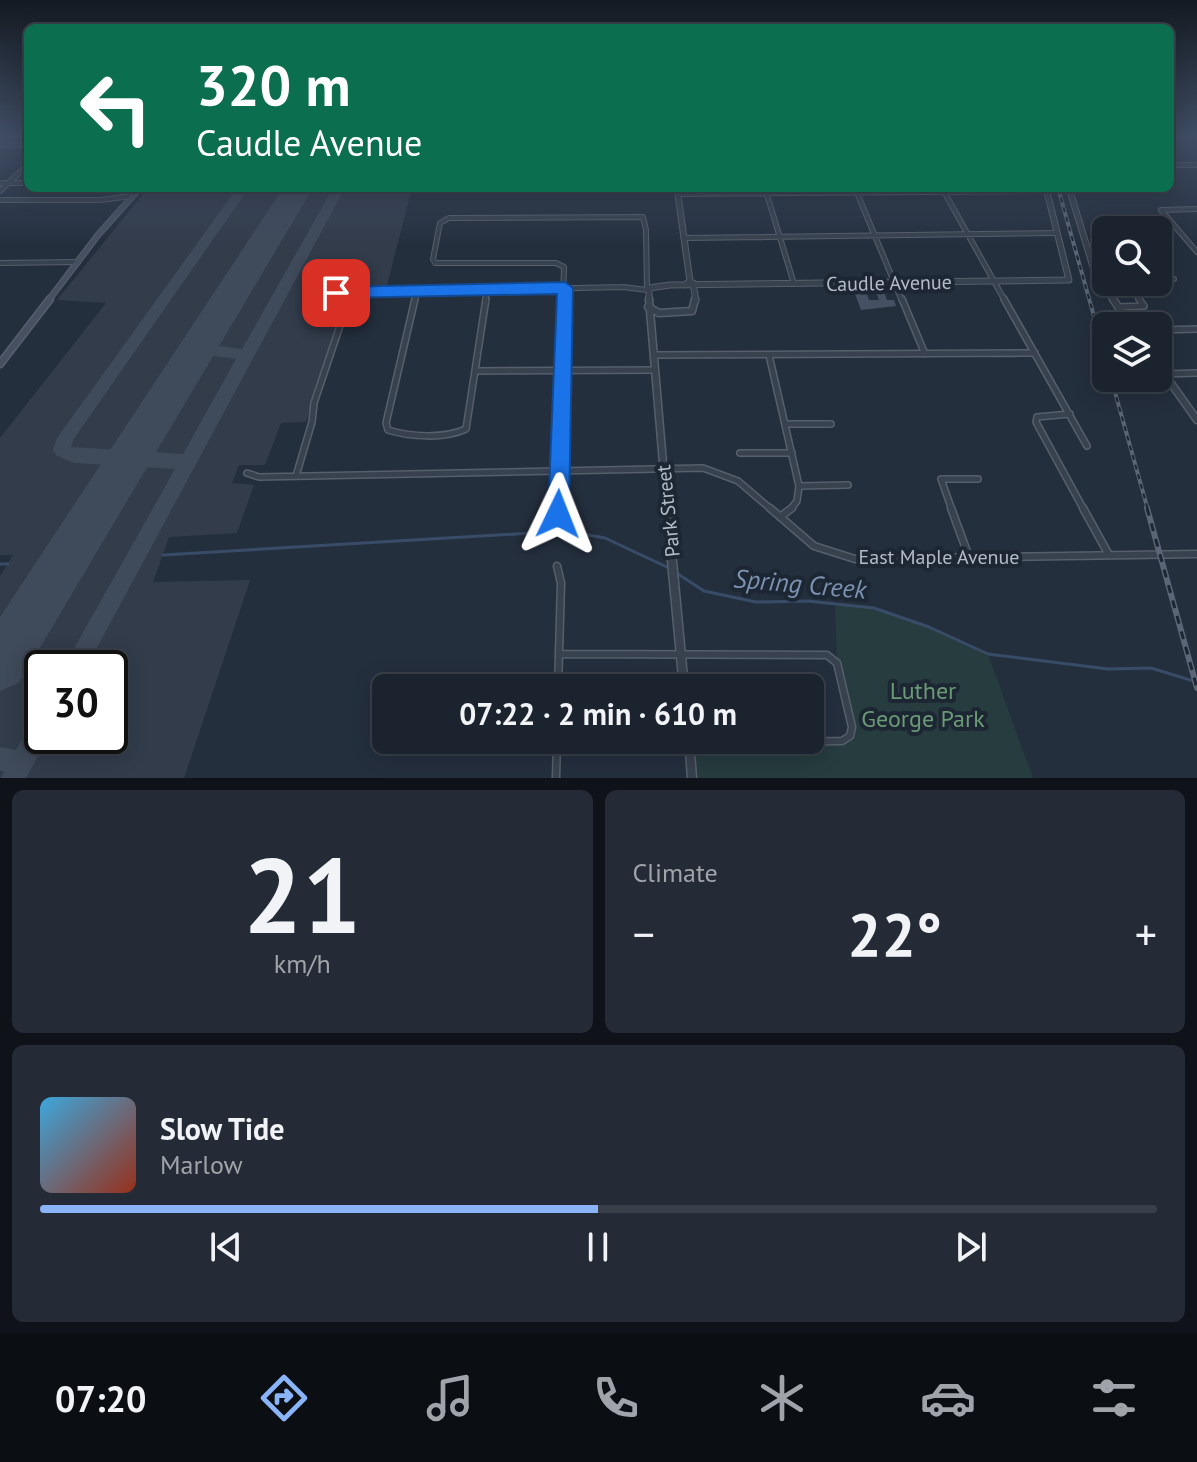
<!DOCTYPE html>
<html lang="en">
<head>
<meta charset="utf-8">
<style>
  :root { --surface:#1b232e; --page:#242b36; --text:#f1f3f6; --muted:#a0a4aa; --line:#39404a; --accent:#8ab4f8 }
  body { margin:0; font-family:"PT Sans",sans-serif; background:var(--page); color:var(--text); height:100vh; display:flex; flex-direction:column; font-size:30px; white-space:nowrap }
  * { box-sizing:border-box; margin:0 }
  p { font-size:26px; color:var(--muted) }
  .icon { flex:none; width:44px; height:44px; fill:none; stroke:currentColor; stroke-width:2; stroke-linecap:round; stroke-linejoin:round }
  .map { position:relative; height:778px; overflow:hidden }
  .side { display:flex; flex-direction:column; gap:12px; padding:12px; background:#0f1319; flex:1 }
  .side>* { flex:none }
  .banner { position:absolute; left:24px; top:24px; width:1150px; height:168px; border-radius:12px; box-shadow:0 4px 20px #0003,0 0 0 2px var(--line); background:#0b6e4f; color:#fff; overflow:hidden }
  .fabs { position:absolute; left:1092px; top:216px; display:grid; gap:16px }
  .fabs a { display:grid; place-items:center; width:80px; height:80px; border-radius:12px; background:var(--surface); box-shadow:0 4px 20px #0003,0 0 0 2px var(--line); font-size:40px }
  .speed { position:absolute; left:24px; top:650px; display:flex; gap:16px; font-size:40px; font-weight:700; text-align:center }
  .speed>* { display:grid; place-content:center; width:104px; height:104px; border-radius:50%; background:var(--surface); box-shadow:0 4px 20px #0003,0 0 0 2px var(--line); line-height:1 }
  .speed .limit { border:4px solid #111; border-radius:12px; background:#fff; color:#111 }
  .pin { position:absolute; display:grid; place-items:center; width:68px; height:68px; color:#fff; margin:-34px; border-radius:16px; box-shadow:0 4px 12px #0006 }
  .me { position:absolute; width:88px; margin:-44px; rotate:2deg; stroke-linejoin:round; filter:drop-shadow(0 0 6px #0008) }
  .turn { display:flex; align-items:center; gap:28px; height:168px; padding:0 40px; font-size:36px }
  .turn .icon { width:104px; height:104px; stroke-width:2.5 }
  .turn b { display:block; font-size:56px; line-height:68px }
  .big { font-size:60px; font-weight:800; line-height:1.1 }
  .side .tile { flex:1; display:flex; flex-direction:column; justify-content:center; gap:12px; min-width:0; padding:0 28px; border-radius:12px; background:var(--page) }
  .side .dial { align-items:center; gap:0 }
  .dial b { font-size:104px; line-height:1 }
  .song { display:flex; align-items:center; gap:24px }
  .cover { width:96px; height:96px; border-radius:12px; background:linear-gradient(135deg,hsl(200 70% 55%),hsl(10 70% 35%)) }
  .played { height:8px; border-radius:4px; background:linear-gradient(90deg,var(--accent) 50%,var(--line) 50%) }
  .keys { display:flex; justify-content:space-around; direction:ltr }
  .heat { display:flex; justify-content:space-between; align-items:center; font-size:44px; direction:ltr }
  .side .tiles { flex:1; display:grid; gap:12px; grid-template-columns:1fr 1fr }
  .tile:last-child { grid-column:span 2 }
  .trip { position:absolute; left:372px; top:674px; width:452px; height:80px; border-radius:12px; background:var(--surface); box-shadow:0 4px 20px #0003,0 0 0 2px var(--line); font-weight:800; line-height:80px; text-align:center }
  .menu { display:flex; height:128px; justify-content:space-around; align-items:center; background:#0b0e12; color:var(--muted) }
  .menu .icon { width:56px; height:56px }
  .menu .selected { color:var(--accent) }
  .menu b { font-size:36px; color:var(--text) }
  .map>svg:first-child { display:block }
</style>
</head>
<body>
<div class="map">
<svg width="1197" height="778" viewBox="0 0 1197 778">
  <rect width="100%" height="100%" fill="#242f3e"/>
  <path fill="#323c4b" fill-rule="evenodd" d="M148,188h341l-1,3 -77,1 -25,97 -39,1 -41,132 -25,1 -16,42h-26l-7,18 22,2 -17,48 -68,4 -16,45 97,-2 -66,198h-184v-202l13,-21h-13v-117l106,-135 -49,-3zM42,668h68v68h-68z"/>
  <path fill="#263c3f" d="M835,605l39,3 55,19 59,27 45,124h-341l-3,-35 153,-2 7,-4 3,-10 -15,-64z"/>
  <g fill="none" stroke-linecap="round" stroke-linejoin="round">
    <path stroke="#394c67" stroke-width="3" d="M163,555l403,-24 39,7 64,30
      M0,564h8
      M678,574l26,17 52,11 52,-1 66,7 55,19 59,27 120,15 43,-1 46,14"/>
    <path fill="#3f4a5a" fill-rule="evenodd" d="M237,188h12l-176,252 -2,7 112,7 53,-95 -44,-6 -3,-4 3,-4 5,-2 45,6 91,-161h12l-259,480h-23l112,-199 -101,-6 -18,-8 -3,-5 4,-12z
      M42,715v21h7l-23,42h-25l3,-7h-4v-24l16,3 18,-32z"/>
    <path fill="#3f4a5a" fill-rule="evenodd" d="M283,188h30l-294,495 -19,8v-74z"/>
  </g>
  <path fill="#455162" d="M854,291h12l3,9h10l-3,-8h8l3,8h7l2,6 -35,4z"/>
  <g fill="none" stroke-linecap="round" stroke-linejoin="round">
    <g stroke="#565f6c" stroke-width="6">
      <path id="minor-far2" d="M0,145h28
        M1170,165h27
        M0,183h28
        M765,188l29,96
        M855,188l47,113
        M942,188l63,113
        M0,191l28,-27
        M678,194l368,-3
        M0,200h100l32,-4
        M1161,210l36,42
        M1161,210l36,-1
        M684,238l373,-5
        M0,263l78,-1
        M1158,279h16
        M1128,282l12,19
        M336,293l287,-6
        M348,301l3,-8
        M415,301l2,-9
        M485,301l2,-11
        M563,301l1,-34 -8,-4h-121l-2,-4 7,-36 9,-5 194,-1 3,13 1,60 -24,-3"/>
    </g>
    <g stroke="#565f6c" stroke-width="8">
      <path id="minor-far1" d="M415,299l-29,124 2,7c23,7 56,9 78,-1l20,-130
        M902,299l23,55
        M1004,299l83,147
        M1118,307l26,-1 -5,-7
        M1158,330l39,-1
        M654,355l381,-2
        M769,355l30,131 -2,15 -7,9
        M475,371l180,-1
        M1164,374l33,-1
        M1070,414l-33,3 -1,5 48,88
        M785,424h46
        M740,453h52
        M247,473l12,4 444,-9 35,13 34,29
        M296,476l16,-54 2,-19 35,-104
        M799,486l49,-1
        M558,510l5,-211
        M952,510l-11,-31h37"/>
    </g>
    <g stroke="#565f6c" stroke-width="9">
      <path id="minor" d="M770,508l44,38 41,13 342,-5
        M951,508l18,49
        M1083,508l26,47
        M558,514v-6
        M780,517l12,-9
        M557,566l4,17 -3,105
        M559,654l268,1 10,8 15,64 -2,9 -8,5 -153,2
        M556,778l1,-38"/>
    </g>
    <g stroke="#565f6c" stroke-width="7">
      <path id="tertiary-far2" d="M677,188l13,93 -5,4
        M1069,188l25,82 20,31
        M693,283l3,18
        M649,301v-13l21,-3 399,-5 -23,-92"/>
    </g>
    <g stroke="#565f6c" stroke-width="9">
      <path id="tertiary-far1" d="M649,299l18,211
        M1113,299l18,27
        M648,307l11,6 33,-2 3,-12
        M1158,365l39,55"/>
    </g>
    <g stroke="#565f6c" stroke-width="11">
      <path id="tertiary" d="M667,508l17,180
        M689,740l3,38"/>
    </g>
    <g stroke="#565f6c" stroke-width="7">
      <path id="secondary-far1" d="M48,301l50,-66 42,-47"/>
    </g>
    <g stroke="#565f6c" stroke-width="9">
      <path id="secondary" d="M0,364l50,-65"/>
    </g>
    <use href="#minor-far2" stroke="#38414e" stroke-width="4"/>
    <use href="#minor-far1" stroke="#38414e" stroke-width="5"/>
    <use href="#minor" stroke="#38414e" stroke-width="6"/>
    <use href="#tertiary-far2" stroke="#38414e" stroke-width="5"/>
    <use href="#tertiary-far1" stroke="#38414e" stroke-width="6"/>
    <use href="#tertiary" stroke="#38414e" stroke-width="8"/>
    <use href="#secondary-far1" stroke="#465061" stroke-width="5"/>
    <use href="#secondary" stroke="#465061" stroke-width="6"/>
    <g stroke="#5a6575" stroke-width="4">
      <path id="rail-far1" d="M1058,188l48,171
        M1111,378l37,132"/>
    </g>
    <g stroke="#5a6575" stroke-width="6">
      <path id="rail" d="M1147,508l50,180"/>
    </g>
    <use href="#rail-far1" stroke="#1d2633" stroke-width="2" stroke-dasharray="5" stroke-linecap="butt"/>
    <use href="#rail" stroke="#1d2633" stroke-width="3" stroke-dasharray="8" stroke-linecap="butt"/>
  </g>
  <linearGradient id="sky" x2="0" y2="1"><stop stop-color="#141a22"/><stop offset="0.56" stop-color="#3f4d63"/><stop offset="1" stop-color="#3f4d63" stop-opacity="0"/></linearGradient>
  <rect width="1197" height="245" fill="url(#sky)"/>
  <path fill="#1a73e8" stroke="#114b97" stroke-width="2" d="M565,282l8,6 -4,226 -3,6 -8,3 -7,-3 -3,-6 9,-220 -221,4 -8,-5 8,-6z"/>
  <g text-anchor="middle" stroke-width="8" stroke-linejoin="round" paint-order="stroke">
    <g font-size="20" fill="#b4bcc9" stroke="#1d2633">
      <text transform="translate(889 283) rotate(-1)" y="7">Caudle Avenue</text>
      <text transform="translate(668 511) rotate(-96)" y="7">Park Street</text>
      <text x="939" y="564">East Maple Avenue</text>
    </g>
    <g font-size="24" fill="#6b9a76" stroke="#1d2633">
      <text x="923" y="699">Luther<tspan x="923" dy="28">George Park</tspan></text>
    </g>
    <g font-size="26" font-style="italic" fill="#7c92b1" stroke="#1d2633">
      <text transform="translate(800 584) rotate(5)" y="9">Spring Creek</text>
    </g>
  </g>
</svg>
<div class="fabs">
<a><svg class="icon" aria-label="search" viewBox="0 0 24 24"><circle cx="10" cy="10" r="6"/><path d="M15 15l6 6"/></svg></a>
<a><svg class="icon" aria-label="layers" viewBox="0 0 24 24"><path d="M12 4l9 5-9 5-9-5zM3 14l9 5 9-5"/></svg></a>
</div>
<div class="speed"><div class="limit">30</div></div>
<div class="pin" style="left:336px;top:293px;background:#d93025"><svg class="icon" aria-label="arrive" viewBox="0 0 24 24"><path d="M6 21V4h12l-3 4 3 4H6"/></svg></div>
<svg class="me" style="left:558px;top:514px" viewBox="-20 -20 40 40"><path d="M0-17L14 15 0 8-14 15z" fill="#1a73e8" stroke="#fff" stroke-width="4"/></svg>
<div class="trip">07:22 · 2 min · 610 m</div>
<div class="banner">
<div class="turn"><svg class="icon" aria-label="left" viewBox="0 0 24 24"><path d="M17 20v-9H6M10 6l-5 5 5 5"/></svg><div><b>320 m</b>Caudle Avenue</div></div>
</div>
</div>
<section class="side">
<div class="tiles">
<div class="tile dial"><b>21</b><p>km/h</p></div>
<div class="tile"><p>Climate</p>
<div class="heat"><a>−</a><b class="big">22°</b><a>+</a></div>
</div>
<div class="tile">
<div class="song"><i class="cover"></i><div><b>Slow Tide</b><p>Marlow</p></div></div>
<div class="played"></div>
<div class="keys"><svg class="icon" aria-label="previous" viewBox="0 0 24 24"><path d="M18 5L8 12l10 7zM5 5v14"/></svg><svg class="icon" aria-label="pause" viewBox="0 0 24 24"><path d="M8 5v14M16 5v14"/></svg><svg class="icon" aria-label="next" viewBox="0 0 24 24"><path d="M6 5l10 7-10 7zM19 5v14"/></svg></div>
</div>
</div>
</section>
<nav class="menu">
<b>07:20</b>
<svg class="icon selected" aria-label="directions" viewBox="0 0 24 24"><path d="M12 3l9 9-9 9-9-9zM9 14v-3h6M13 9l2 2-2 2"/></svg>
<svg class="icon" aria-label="music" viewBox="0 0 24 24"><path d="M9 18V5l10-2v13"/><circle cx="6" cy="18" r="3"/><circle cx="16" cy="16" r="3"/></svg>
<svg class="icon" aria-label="phone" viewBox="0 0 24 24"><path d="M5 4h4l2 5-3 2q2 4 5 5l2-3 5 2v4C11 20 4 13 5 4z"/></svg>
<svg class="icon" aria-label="climate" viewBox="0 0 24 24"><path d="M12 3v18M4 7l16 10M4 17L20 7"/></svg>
<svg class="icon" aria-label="car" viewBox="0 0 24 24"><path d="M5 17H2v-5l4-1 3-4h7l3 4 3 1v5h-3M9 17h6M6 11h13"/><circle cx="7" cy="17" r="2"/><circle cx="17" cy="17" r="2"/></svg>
<svg class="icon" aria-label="filters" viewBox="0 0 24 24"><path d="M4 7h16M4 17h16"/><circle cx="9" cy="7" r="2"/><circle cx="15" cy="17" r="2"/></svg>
</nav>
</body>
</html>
